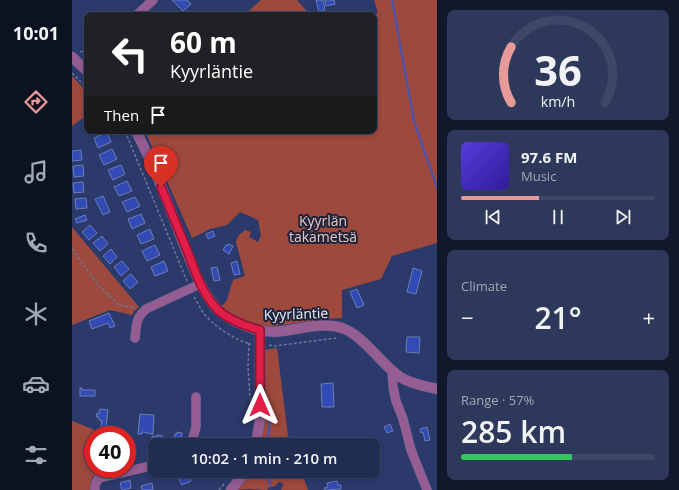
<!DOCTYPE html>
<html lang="en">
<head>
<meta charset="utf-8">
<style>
  :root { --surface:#202c50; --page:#2d385a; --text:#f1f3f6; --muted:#a2a7b7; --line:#3d4867; --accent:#e69b98 }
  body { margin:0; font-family:"Open Sans",sans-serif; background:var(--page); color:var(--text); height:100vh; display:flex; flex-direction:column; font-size:15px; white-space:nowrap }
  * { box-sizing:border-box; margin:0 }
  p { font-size:13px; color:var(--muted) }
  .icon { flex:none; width:22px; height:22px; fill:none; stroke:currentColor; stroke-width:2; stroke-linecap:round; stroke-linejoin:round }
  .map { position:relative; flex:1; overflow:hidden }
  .sheet { display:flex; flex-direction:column; gap:10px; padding:10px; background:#12182c; width:242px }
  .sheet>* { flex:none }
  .banner { position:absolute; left:12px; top:12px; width:293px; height:122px; border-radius:8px; box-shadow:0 2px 6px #0003,0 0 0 1px var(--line); background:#202124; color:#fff; overflow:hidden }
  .speed { position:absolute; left:12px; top:426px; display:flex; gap:8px; font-size:20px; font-weight:700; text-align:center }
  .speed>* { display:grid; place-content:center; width:52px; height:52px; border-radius:50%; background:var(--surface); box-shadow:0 2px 6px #0003,0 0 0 1px var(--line); line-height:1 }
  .speed .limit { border:6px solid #d22; background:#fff; color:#111 }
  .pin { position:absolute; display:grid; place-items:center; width:34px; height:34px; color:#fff; margin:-41px -17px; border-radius:50% 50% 50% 0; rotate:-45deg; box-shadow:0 0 4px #0007 }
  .pin .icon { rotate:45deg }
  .me { position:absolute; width:44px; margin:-22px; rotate:0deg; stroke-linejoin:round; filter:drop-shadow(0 0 3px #0008) }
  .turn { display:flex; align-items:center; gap:14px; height:84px; padding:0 20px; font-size:18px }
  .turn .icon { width:52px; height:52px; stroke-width:2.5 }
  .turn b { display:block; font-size:28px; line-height:34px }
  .then { display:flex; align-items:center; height:38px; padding:0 20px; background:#0003; gap:8px; font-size:15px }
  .big { font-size:30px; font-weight:600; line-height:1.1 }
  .sheet .widget { flex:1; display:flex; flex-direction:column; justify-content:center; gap:6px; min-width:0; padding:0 14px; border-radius:8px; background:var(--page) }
  .sheet .dial { align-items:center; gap:0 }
  .dial svg { height:104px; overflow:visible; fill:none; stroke:var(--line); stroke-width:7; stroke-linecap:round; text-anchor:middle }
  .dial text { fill:var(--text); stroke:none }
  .song { display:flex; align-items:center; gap:12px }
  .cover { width:48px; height:48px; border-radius:6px; background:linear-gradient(135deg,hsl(250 70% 55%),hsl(250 70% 35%)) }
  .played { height:4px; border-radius:2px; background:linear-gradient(90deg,var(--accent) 40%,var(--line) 40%) }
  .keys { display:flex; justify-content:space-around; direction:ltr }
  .heat { display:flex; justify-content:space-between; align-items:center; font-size:22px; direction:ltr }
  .charge { height:6px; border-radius:3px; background:linear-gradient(90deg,#34c759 57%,var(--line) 0) }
  .trip { position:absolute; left:76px; top:438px; width:232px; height:40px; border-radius:8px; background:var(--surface); box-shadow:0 2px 6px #0003,0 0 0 1px var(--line); font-weight:600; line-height:40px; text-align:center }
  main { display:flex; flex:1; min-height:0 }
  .menu { display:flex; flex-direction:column; width:72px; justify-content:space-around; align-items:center; background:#0d1220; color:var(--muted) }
  .menu .icon { width:28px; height:28px }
  .menu .on { color:var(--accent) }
  .menu b { font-size:18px; color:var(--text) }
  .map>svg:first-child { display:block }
</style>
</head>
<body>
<main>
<nav class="menu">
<b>10:01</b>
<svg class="icon on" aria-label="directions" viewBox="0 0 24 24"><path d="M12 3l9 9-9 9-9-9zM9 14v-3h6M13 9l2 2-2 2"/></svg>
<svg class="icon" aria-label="music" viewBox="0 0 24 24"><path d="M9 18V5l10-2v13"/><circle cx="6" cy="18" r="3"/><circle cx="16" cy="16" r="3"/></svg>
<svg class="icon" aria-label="phone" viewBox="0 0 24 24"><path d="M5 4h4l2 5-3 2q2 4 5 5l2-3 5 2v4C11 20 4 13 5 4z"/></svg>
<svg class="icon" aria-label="climate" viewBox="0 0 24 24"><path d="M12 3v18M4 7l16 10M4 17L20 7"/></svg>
<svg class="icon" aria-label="car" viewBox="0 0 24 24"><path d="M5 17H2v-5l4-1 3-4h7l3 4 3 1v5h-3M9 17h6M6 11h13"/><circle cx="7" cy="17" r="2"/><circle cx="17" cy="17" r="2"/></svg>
<svg class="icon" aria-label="filters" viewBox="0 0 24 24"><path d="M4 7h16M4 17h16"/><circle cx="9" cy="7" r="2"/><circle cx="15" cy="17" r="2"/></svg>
</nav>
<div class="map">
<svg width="365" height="490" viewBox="0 0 365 490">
  <rect width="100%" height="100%" fill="#2b3a6b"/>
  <path fill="#9e493e" d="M189,0h36l13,15h-66z
    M302,0h63v243l-45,13 -11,23 -39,11v28l-18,1v1l-51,6h-9l-7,-1 -12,-3 -19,-12 -4,-4 5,-6 6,-20 12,-4 -9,-34 2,-6 7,-6 6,2 -2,5 9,5 3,-7 -3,-15 -18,-8 -13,13 -17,4 -18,9 -47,-107h229v-116h-2l6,-2z
    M0,76l15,16v23l-15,11z
    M0,227l67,80 -5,4 -2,4 -22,-5 -38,15z
    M205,348l11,88 3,9h-30l3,-25v-70z
    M0,421l36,14h-15v34h22c-12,3 -28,4 -24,21h-19z
    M180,471h49l7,19h-27l2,-5 -1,-2 -3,-1 -5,5 -3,-1 -4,4 -19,-1 -11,1 12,-14z"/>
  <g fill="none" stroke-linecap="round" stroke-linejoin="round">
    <path stroke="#5252a2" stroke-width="2.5" d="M320,0l22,121 23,67
      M194,445l3,-14 2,-24
      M192,471l7,15"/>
  </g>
  <path fill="#324ab3" stroke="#6a7db4" d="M100,0h15l4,4 -8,7z
    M244,0h7l2,10 -6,2z
    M253,0h9l1,4 -9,2z
    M35,132l4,10 -13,6 -4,-10z
    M40,149l5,10 -13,6 -5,-10z
    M9,150l1,10 -10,1v-10z
    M11,165l1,11 -10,1 -1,-11z
    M49,165l4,9 -12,6 -5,-10z
    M55,181l5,10 -13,5 -5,-9z
    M11,182l1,10 -10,1 -1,-10z
    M31,196l7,16 -7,3 -8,-16z
    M63,197l5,9 -13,6 -5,-10z
    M14,198l1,10 -11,1 -1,-10z
    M69,214l4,9 -13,6 -4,-10z
    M13,215l2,5 -10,3 -2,-4z
    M18,225l7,8 -8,7 -7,-8z
    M78,229l4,10 -13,5 -4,-9z
    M141,231l2,5 -7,3 -2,-5z
    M30,236l6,8 -8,7 -7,-8z
    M156,244l5,2 -4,8 -6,-4 3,-5 1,1z
    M83,245l5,10 -13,6 -5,-10z
    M39,249l6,8 -7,7 -7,-8z
    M50,261l7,8 -8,7 -7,-9z
    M92,261l4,10 -13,5 -4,-9z
    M165,261l3,13 -6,1 -3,-12z
    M145,267l3,13 -6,1 -3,-13z
    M341,268l9,3 -6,23 -9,-2z
    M59,274l7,8 -8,7 -7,-8z
    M285,289l7,16 -7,3 -7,-16z
    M37,313l6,13 -5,2 -2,-5 -16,6 -3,-8z
    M335,337h13l-1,16 -13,-1z
    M261,383l1,24h-12l-1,-23z
    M8,388h2v2h13v6h-15z
    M28,409l8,1 -2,17 -5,-1 1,-5 -3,-1v-3h-3l1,-4 2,1z
    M68,414l14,1 -1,19 -11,-2v2h-4z
    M318,424l3,7 -6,2 -3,-6z
    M355,427l3,13 -5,1 -2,-9 -2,1 -1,-4z
    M105,432l5,1 -1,8 -7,-1 1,-6h2z
    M85,435l6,1 -1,6 -10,-2v-4l5,1z
    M110,471h5l4,10 -9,4 -6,-11z
    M58,480l1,8 -9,2 -2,-7z
    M265,481l1,4h3v4l-16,1 -1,-2 4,-1 -1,-4z
    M80,483l1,7h-11l-1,-4z"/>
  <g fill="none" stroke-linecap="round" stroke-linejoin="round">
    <g stroke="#4a5782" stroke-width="10">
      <path id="minor" d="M65,15l16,-15
        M63,338c2,-14 0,-19 11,-29l54,-25
        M320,370l1,17 3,14 7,18 8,31 16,40
        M119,445l5,-18v-30
        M23,490c-1,-5 1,-8 4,-12l56,-13"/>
    </g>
    <g stroke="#4a5782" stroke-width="11">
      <path id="tertiary" d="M0,57l15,14
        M64,131c18,35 32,72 46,109 10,23 18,51 36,70 11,10 26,16 40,20 28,7 57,-11 84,-2 21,7 39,36 58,49 11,7 24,9 37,12
        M184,445l4,-26v-89
        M159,490l9,-11 5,-8"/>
    </g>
    <path stroke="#6b769b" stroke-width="1.5" stroke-dasharray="3 2" stroke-linecap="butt" d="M8,52l7,-2
      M0,73l15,15
      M53,131l62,150
      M0,249l27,37 20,19 17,3
      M122,297c3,4 5,9 8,14 10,14 32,29 49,33
      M177,343l-1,22 2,34
      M197,345l5,1 63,-8
      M147,490l5,-6"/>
    <use href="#minor" stroke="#955d92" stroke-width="9"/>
    <use href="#tertiary" stroke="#955d92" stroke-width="10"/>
  </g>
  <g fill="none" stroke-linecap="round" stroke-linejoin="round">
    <g stroke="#92132f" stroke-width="10">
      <path id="route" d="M89,187c9,21 17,42 26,63 8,21 15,44 31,60 12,11 27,16 42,20v75"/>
    </g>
    <use href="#route" stroke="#e11d48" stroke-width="7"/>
  </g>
  <g text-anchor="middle" stroke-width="4" stroke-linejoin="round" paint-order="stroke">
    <g font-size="14" fill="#e9c7c1" stroke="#1c233a">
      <text x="251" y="226">Kyyrlän<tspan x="251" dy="16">takametsä</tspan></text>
    </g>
    <g font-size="14" fill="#ebeffc" stroke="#1c233a">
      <text transform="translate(224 314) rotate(-2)" y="5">Kyyrläntie</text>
    </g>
  </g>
</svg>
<div class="speed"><div class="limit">40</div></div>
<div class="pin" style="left:89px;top:187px;background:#d93025"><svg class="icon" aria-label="arrive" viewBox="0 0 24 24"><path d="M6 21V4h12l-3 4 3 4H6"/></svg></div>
<svg class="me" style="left:188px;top:405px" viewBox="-20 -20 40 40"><path d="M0-17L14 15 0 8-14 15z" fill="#e11d48" stroke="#fff" stroke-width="4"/></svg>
<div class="trip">10:02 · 1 min · 210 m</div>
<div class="banner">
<div class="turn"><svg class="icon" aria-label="left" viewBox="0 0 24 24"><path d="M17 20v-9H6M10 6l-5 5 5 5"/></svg><div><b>60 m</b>Kyyrläntie</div></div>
<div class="then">Then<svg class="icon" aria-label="arrive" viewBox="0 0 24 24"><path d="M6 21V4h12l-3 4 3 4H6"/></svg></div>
</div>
</div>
<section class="sheet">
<div class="widget dial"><svg viewBox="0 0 100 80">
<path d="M14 69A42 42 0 1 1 86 69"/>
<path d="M14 69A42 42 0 0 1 14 26" stroke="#e69b98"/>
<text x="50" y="56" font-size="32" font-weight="700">36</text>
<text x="50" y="72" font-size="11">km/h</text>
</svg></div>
<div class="widget">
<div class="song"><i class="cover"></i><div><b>97.6 FM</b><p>Music</p></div></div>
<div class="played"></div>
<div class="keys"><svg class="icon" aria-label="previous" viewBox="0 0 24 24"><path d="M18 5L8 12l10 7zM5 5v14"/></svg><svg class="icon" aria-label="pause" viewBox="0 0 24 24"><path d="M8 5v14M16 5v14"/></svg><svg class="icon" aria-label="next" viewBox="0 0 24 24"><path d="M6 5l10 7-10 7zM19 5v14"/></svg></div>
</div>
<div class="widget"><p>Climate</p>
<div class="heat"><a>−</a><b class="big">21°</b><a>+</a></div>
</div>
<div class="widget"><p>Range · 57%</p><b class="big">285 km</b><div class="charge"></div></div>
</section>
</main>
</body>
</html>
